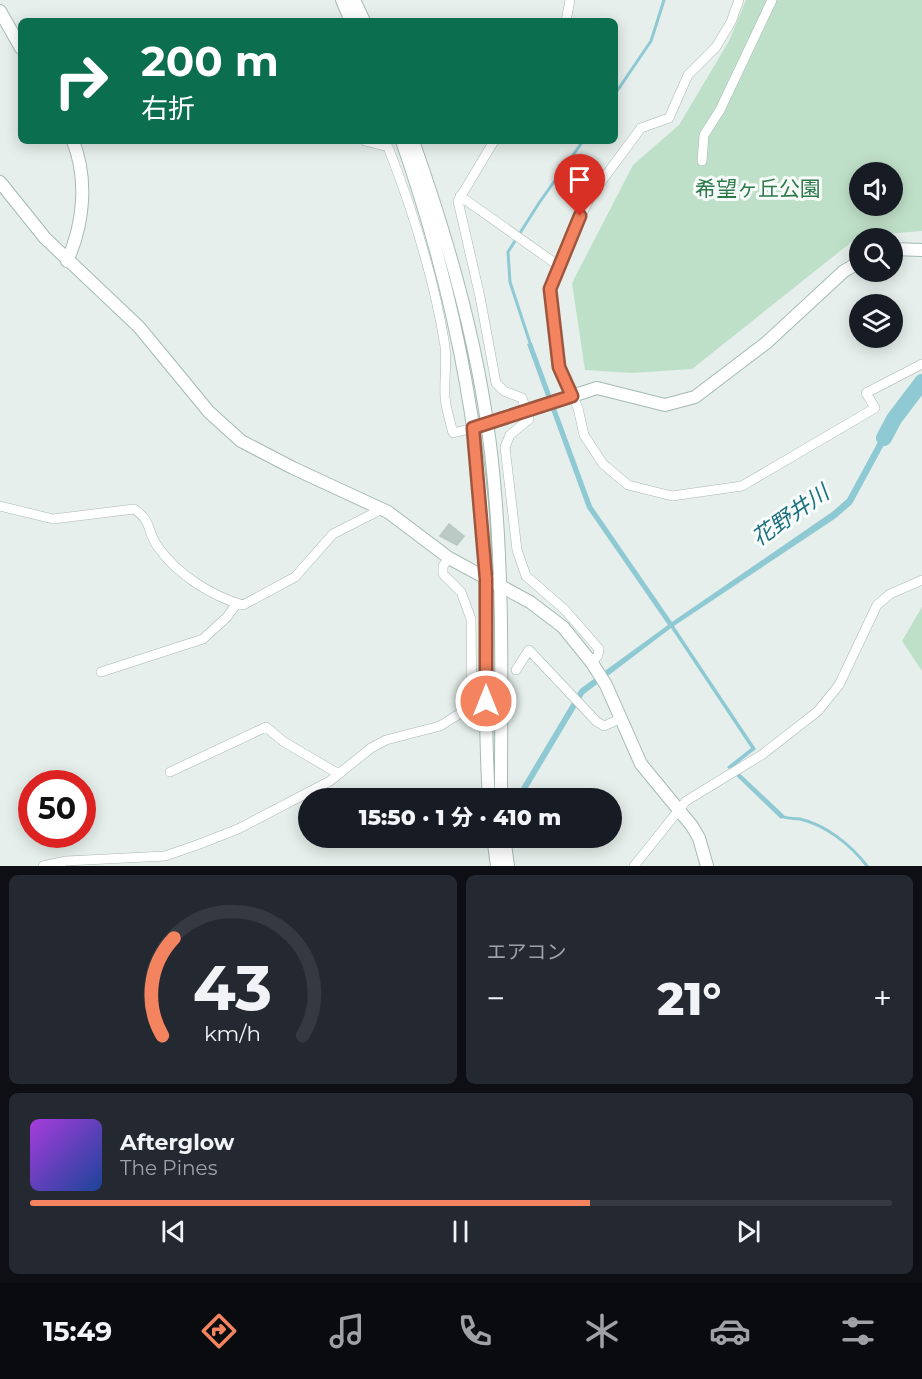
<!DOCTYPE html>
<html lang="ja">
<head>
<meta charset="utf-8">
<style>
  :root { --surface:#171b24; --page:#242831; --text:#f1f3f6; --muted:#9ea1a6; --line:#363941; --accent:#f4845f }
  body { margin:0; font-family:Montserrat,"Noto Sans JP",sans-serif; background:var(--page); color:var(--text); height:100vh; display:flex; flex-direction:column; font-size:22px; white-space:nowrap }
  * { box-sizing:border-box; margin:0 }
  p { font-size:20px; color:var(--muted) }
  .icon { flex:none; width:33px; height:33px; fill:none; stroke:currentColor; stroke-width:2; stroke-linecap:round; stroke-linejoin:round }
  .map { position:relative; height:866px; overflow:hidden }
  .side { display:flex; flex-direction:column; gap:9px; padding:9px; background:#0d0f14; flex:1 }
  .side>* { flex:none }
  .top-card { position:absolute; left:18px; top:18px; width:600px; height:126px; border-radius:9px; box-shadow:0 3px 15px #0003; background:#0b6e4f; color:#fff; overflow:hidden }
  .tools { position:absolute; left:849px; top:162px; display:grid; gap:12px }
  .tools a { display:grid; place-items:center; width:54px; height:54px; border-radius:50%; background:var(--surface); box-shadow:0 3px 15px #0003; font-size:30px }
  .speed { position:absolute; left:18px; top:770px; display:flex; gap:12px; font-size:30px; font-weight:700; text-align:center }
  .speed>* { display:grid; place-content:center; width:78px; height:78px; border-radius:50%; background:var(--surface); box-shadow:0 3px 15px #0003; line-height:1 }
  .speed .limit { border:9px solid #d22; background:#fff; color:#111 }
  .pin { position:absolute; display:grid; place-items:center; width:51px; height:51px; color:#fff; margin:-62px -26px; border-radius:50% 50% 50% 0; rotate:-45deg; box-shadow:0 0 6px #0007 }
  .pin .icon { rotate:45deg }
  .me { position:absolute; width:66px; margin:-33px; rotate:0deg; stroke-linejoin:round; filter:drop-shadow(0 0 4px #0008) }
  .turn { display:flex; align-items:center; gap:21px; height:126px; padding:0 24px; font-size:27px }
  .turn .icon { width:78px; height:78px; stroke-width:2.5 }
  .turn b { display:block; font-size:42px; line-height:51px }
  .big { font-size:45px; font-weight:800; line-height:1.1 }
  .side .tile { flex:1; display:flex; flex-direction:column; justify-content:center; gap:9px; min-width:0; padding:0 21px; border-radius:9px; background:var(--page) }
  .side .dial { align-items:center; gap:0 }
  .dial svg { height:156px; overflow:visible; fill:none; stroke:var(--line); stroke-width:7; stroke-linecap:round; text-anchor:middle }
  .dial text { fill:var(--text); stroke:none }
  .song { display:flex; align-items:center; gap:18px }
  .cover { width:72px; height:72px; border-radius:9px; background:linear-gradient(135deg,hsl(280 70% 55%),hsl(220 70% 35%)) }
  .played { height:6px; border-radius:3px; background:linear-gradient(90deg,var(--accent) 65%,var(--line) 65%) }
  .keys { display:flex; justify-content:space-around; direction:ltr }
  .heat { display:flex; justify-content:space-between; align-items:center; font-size:33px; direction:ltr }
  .side .tiles { flex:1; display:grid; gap:9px; grid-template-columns:1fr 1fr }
  .tile:last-child { grid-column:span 2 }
  .trip { position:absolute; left:298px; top:788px; width:324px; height:60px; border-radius:30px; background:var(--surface); box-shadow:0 3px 15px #0003; font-weight:800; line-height:60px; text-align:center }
  .menu { display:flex; height:96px; justify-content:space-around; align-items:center; background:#090b0e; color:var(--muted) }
  .menu .icon { width:42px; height:42px }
  .menu .current { color:var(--accent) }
  .menu b { font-size:27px; color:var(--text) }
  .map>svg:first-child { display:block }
</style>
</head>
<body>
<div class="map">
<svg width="922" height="866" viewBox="0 0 922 866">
  <rect width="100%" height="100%" fill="#e6efeb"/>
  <path fill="#bfe0c8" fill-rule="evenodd" d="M746,0h176v231l-63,5 -167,133 -60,4 -47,-3 -13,-87 61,-118 46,-40 50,-84zM860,172h32v34h-32z
    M922,607v64l-20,-30z"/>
  <path fill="#8ec9d4" d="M532,343l60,163 80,116 160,-110 15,-13 44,-81 6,3 -45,83 -16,14 -162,108 82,123 -23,18 51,48 -3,4 -54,-52 24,-19 -80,-120 -87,66 -62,104h-7l65,-109 88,-64 -81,-117 -60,-164z"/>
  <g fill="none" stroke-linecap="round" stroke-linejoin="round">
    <path stroke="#8ec9d4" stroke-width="3" d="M615,94l36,-53 13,-41
      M531,346l-21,-64 -2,-30 31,-49 44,-62
      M781,816c6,3 12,2 19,3 26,6 51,26 67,47"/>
    <path stroke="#8ec9d4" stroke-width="16" d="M884,438l10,-19 28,-37"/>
  </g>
  <path fill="#bbcac4" stroke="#b8c9c2" stroke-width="1.5" d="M449,524l15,12 -7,9 -17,-9z"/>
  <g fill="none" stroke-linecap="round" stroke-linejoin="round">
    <g stroke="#a8b8b2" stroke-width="10">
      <path id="street" d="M566,21l4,-21
        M365,141l23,6c25,64 46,131 57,199 2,17 -1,34 0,51 1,12 5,24 8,36l20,-5
        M494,141l-36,60 22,96 16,86 8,8 18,7 7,21 -19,16 -5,12 12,103 9,26 39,34 34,39 -1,6 -6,8
        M702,161l2,-26 16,-25 52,-110
        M460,196l99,70 -9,23 9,78 19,41 6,27 19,29 25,21 44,11 70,-10 133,-78 -9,-15 56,-29
        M559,266l10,-27 23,-45 49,-66 28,-10 19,-43 28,-28 15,-25 8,-22
        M0,506l53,13 81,-10c18,11 13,23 24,38 19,27 53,49 85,58l52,-28 38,-43 49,-25
        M516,670l13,-20 67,71 8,5 16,-7
        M101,672l102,-33 24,-22 10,-14
        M170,772l96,-45 18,15 55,32
        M43,866l23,-5 99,-5 32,-11 41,-16 92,-48 41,-33 15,-8 54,-14 32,-20 -1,-87 -10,-27 -18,-18v-8l6,-8
        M634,866l52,-65 77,-47 55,-43 21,-26 38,-80 13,-11 32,-14"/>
    </g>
    <g stroke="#a4bbb3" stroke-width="14">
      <path id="secondary" d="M342,0l9,21
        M354,0l10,21
        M0,11l21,37
        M402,141c41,118 69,238 80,362 8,98 0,197 7,295
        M413,141c38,107 69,217 80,330 11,109 8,218 8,327
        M0,182l45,56 94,89 70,85 32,29 52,27 95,44 61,46 81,44 33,25 29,36 14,22 35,79 51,62 7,12 8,28
        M892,249l30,1
        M67,261c17,-37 21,-82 6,-120
        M481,425l116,-37 68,17 30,-8 71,-54 78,-72 16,-9
        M493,837l4,29
        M504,837l4,29"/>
    </g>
    <use href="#street" stroke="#fff" stroke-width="9"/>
    <use href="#secondary" stroke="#fff" stroke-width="12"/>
  </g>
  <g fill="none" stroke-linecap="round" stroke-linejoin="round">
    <g stroke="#9f563e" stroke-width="15">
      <path id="route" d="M486,701v-122l-13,-151 99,-32 -13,-29 -9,-78 30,-73"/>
    </g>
    <use href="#route" stroke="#f4845f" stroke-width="10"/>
  </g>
  <g text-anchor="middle" stroke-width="6" stroke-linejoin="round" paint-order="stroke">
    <g font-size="21" fill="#2d7a4b" stroke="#f7fbf9">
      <text x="758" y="196">希望ヶ丘公園</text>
    </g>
    <g font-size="22" font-style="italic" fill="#1c6f80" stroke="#f7fbf9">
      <text transform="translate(790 515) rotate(-35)" y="8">花野井川</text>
    </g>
  </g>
</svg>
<div class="tools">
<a><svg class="icon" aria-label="sound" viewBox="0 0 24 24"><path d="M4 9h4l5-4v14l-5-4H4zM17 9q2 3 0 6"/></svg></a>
<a><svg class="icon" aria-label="search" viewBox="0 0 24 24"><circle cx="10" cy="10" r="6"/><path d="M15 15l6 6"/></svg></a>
<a><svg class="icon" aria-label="layers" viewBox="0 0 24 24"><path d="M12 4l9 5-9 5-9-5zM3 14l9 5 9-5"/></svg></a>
</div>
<div class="speed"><div class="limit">50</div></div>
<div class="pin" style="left:580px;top:216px;background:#d93025"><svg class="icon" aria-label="arrive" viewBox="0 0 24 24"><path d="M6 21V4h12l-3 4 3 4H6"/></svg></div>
<svg class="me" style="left:486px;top:701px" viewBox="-20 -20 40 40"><circle r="17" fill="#f4845f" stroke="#fff" stroke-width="3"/><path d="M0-11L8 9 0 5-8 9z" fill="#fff"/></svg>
<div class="trip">15:50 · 1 分 · 410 m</div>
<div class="top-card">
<div class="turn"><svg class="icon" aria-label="right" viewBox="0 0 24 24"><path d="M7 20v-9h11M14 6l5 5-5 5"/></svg><div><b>200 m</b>右折</div></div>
</div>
</div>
<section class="side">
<div class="tiles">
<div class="tile dial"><svg viewBox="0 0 100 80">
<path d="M14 69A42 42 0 1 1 86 69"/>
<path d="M14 69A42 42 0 0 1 20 19" stroke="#f4845f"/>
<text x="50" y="56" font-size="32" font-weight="700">43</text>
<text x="50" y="72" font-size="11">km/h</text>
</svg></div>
<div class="tile"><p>エアコン</p>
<div class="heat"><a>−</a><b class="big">21°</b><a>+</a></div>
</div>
<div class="tile">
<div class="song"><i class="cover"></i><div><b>Afterglow</b><p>The Pines</p></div></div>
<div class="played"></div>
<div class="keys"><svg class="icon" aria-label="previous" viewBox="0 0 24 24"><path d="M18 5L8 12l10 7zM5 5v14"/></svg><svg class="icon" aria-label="pause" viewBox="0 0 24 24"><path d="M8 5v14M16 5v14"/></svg><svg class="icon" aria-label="next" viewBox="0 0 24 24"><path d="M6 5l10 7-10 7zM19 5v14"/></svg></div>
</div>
</div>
</section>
<nav class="menu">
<b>15:49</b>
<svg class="icon current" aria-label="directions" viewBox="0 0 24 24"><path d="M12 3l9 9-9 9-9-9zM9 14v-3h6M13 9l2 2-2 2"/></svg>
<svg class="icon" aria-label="music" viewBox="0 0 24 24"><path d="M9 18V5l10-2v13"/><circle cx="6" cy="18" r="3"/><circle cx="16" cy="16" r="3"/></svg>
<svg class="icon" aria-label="phone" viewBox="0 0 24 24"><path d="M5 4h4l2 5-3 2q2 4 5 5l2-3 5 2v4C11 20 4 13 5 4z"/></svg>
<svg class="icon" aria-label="climate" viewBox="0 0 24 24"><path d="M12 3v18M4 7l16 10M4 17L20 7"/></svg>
<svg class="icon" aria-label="car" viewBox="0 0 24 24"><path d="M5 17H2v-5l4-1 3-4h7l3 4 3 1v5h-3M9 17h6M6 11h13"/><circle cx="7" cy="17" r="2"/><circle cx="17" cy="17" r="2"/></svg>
<svg class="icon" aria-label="filters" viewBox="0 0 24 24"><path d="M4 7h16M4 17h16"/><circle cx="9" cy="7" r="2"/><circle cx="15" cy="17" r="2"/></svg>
</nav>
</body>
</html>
